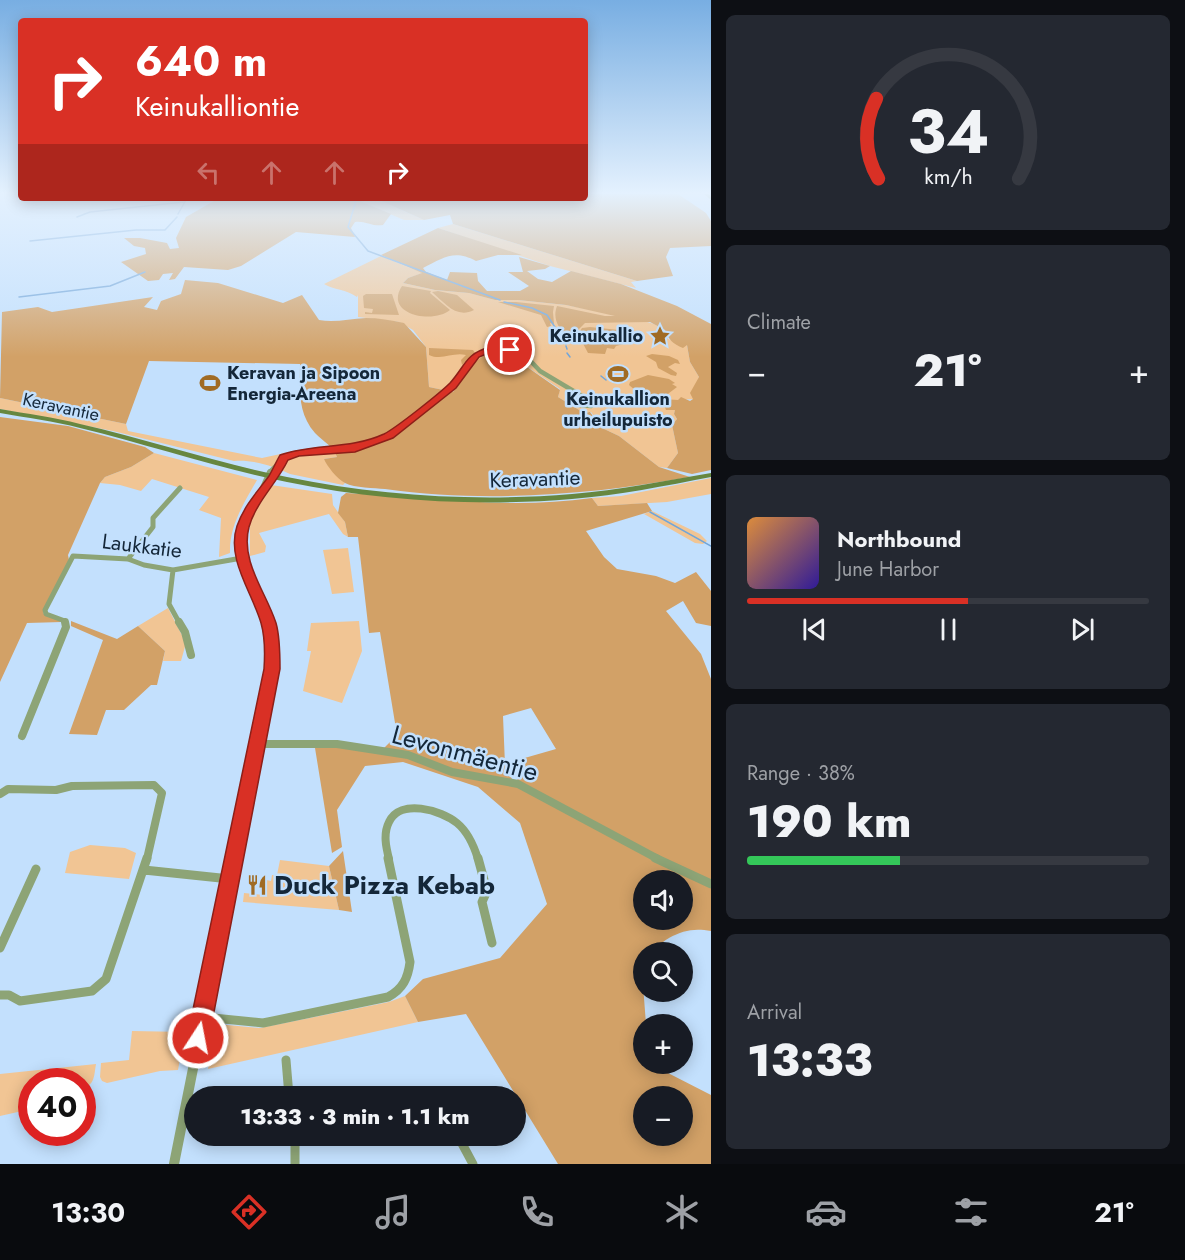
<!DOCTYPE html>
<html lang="en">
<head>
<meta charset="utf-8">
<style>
  :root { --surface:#171b24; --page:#242831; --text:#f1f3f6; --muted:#9ea1a6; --line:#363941; --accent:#d93025 }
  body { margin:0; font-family:Jost,sans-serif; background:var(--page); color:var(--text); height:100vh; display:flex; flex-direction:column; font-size:22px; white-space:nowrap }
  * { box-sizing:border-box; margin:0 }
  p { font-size:20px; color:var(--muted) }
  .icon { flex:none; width:33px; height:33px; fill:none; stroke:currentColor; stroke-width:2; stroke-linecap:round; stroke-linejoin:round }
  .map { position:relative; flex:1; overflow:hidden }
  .panel { display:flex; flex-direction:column; gap:15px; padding:15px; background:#0d0f14; width:474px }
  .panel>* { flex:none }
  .banner { position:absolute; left:18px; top:18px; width:570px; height:183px; border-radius:6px; box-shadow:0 3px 15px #0003; background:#d93025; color:#fff; overflow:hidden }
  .fabs { position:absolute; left:633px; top:870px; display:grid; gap:12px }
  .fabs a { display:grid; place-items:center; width:60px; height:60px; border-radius:50%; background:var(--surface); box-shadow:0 3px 15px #0003; font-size:30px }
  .speed { position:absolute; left:18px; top:1068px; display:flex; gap:12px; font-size:30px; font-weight:700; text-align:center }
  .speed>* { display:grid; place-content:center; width:78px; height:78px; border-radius:50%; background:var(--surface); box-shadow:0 3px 15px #0003; line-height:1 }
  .speed .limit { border:9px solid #d22; background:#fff; color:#111 }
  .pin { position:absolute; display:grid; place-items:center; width:51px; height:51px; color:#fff; margin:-26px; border:3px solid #fff; border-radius:50%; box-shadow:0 2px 6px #0007 }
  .me { position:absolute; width:66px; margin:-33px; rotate:11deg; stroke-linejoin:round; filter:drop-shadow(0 0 4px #0008) }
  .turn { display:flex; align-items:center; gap:21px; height:126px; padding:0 18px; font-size:27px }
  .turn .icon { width:78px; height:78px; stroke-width:2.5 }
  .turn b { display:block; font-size:42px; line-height:51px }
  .lanes { display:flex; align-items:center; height:57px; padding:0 18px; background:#0003; justify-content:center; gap:30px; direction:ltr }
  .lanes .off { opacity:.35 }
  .big { font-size:45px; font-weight:800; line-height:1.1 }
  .panel .widget { flex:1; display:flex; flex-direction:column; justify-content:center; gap:9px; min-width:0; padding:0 21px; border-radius:9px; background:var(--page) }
  .panel .dial { align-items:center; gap:0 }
  .dial svg { height:156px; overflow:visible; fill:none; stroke:var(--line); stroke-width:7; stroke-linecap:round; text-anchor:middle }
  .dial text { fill:var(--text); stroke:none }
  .song { display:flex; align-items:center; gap:18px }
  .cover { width:72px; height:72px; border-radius:9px; background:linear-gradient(135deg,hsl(30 70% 55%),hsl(250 70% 35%)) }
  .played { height:6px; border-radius:3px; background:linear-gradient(90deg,var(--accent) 55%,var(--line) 55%) }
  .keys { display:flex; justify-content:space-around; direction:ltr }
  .heat { display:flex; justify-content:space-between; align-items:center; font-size:33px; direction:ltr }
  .charge { height:9px; border-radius:4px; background:linear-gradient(90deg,#34c759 38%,var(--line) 0) }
  .trip { position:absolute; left:184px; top:1086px; width:342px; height:60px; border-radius:30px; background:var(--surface); box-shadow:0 3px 15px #0003; font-weight:800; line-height:60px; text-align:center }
  .tab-bar { display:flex; height:96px; justify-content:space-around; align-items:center; background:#090b0e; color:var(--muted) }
  .tab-bar .icon { width:42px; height:42px }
  .tab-bar .on { color:var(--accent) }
  .tab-bar b { font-size:27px; color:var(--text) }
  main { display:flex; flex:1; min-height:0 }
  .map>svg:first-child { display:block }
</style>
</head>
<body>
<main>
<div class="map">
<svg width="711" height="1164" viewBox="0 0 711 1164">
  <rect width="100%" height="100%" fill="#c3e0fd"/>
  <path fill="#f1c594" d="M353,198h22l49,22h-20z
    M453,224l184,57 -6,1 5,6 -86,-22 -112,-38z
    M381,256l42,17 -15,5 -5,5 32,7 34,3 26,7h23l48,5 68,13 20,6 10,6 4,9 19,6 3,17 9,15 -5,22 -16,1 -4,14 3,5 -5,6 6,28 -11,15 -8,-1 -40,-31 -17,-8 -11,-16 -7,1 -26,-16 2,-8 -40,-27 -22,-10 -23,10 -22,30 -24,-5 -3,-40 -13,-17 -14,-8 -41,-5v-22l-1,2c-11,-8 -23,-7 -33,-13z
    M0,398l126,26 2,7 134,27 37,-8 35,-1 3,8 -13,2 21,24 -2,2 -53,-11c-15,-7 -37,-15 -56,-13l-121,-30 -113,-22z
    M154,453l103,27c-13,23 -28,46 -27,73l-11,4 2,-39 -22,-8 10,-13 -57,-18 -11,12 -21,-6 -20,-2 5,-6 26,-10z
    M711,478v16l-44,8 -69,4 -6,-8 29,-2z
    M271,485l61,9 1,11 12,17 3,15 -5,-3 -14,-20 -70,19 7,13 -1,6 -15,4v-38z
    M652,511l48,23 7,7 -4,3 -8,-1 -51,-29z
    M348,548l6,44 -22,2 -9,-44z
    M168,608l18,35 -5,18h-18l2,-10 -27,-25z
    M359,621l3,30 -20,52 -39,-12 8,-40h-4l4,-28z
    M90,845l35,3 11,5 -7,26 -64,-6 5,-21z
    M280,860l49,6 10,44 -96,-8 1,-9 20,2 2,-15 5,1 1,-6h5z
    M405,996l13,26 -210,47 9,-45 43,4 129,-26z
    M132,1031l53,1 -7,38 -18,1 -53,12 -5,-2 -2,-4 1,-14 28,-3z
    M96,1064c-2,11 -1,21 -13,24l-1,-6h-50l-1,27 -31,7v-42z"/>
  <path fill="#d2a167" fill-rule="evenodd" d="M585,194h93l28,19 5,8v25l-41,2 -4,9 7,19 -36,5 -184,-57 -3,-9 -26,5 -49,-22h210z
    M215,198h138l38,16 -8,11c-10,2 -19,-5 -28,-3l-4,6 4,9 -59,-5 -55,34 -13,4 -44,-3 -9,12 -6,1 4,-7 -10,1 -4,6 -11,1 -27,-19 25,-8 -1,-6 -11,-2 -10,-8h16l27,5 3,6 9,-1 -3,-10 10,-21 28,-16z
    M438,228l84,27h-24l-22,6c-22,-12 -33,-3 -53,7l3,4 21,8 3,-8 27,1 1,8 9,10h33l9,-5 -21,-14h15l-4,-15 31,9 -5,3 -18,2 11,8 14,3 19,-11 50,13 56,22 34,18v146l-19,4 -25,-6 11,-15 -6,-28 5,-6 -3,-5 1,-4h-9l-4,-11 16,1 3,-3 9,4 3,-2 -3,-6 9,-16 -9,-15 -3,-17 -4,3c-10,-4 -15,-9 -18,-18l-15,-8 -65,1 -7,7 -4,8h-6c-9,-9 -16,-19 -11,-32l48,10h10l-49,-11 -48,-5h-23l-26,-7 -34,-3 -32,-7 5,-5 14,-5 -41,-18z
    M185,280l33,3 65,20 19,-8 17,25c15,3 30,-1 47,-2 12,0 25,2 38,5l22,24 3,40 24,5 22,-30 11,-8 11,-2 23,10 40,28 -2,7 26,16 6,-1 12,16 17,8 40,31 31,10c-100,18 -204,26 -305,12 -11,-1 -30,-1 -40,-6 -8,-4 -18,-17 -21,-24l13,-2c-4,-12 -14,-15 -22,-24 -18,-21 -15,-44 -15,-69l-151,-3 -23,63 -126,-26 2,-86 36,-5 14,5 101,-15 -9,10 13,3 4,-9 20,-7z
    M402,286l29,5 -1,2 20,17c-16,14 -67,5 -48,-24z
    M438,291l19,4 17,15c-18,9 -29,-7 -42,-18z
    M366,294h26l7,21 -34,-1v-2l7,1 1,-4 -9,-1 -1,-12z
    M498,302h18l38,4 -1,6 1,12 -4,-1 1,3 -4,1 -6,-12z
    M590,327l29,3 6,5 -4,3 6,5 -11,3 -2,3 -7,-1 -2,6 -17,-1 -10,-19 4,-6z
    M429,348l44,2 2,3 -13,12 -1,-5 5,-5c-14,-3 -24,6 -37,0z
    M652,354l17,2 9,4 2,4 -5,-1 -7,4 9,6 -1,3 -5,-1 -13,-7 -2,-6 -10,-6z
    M648,375l21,4 6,4 -3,1 5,3 -17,13 -12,1 -19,-16 1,-3z
    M0,417l68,9 77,21 9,6 -23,14 -26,10 -5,6 -32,72 1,5 -26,53 19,9 -35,1 -27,59z
    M346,493c84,4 161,17 246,5l6,8 49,-3 5,8 -66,20 18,26 13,12 39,7 19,7 21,-11 15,19v35l-15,-3 -13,-22 -17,10 35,43 10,25v252c-16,-3 -28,-1 -42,7 -9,5 -15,14 -25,14l-3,7 5,65h-2v40h17l5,8 45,23v69h-153l-92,-150 -48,8 -13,-26 18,-17 77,-21 47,-54 -27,-81 -42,-36 -75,-25 -38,4 -28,44 5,37 -10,6 -17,-105 22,-2 70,11 45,17 67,8 -12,-19 49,-14 -25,-41 -28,8 2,49 8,16 -61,-11 -69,-21 14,-14 -17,-103 -11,1 -11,-96h-10l-3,-15 -7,-9 3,-16zM644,880h38v40h-38zM644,1096h38v40h-38z
    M71,621l46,18 21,-13 27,25 -8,34h-6l-27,25h-18l-9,25 -28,-1 34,-94 -32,-14z
    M343,851l9,61 -13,-2 -10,-44z"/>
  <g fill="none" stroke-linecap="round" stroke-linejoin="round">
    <path stroke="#71a5d9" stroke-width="1.5" d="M352,199l4,2 -8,26 20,24 132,49
      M178,214l9,-16
      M77,217l13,-5 94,-10
      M30,241l106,-11h29l12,-13
      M19,297l91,-11 35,-14
      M504,302l28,6 15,7 19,29
      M566,346l1,3
      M567,353l3,4
      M601,376l5,4
      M650,512l61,34"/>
    <path stroke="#8da476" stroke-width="4.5" d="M372,442l17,-6 63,-50 24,-31 14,-5 20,-1 14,5 16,17 47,28 4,7 -12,-1 -2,-10"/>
    <path stroke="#8da476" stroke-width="5" d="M270,472l14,-14 8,-4 63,-5 21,-8
      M128,559l25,-32v-9l27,-30
      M173,570l-4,34 11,20
      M65,624v-3l-19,-7 -1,-4 28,-54 55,3 16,6 29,5 69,-12"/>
    <path stroke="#8da476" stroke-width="8" d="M179,622l6,10 6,23
      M22,736l44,-109 -1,-5
      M258,744h79l71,11 44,17 66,12 140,75
      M0,794l8,-5 48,1 16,-4 82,-1 8,8 -15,66
      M389,859c-3,-12 -6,-25 0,-37 11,-24 52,-12 68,1 11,9 17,23 21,36"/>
    <path stroke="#8da476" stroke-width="9" d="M478,858l9,33 -5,11 10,41
      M655,858l56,26
      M144,870l86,9
      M0,948l36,-79
      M0,995h9l11,6 72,-10 14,-12 41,-121
      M203,1017l60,6 125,-26c15,-8 20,-19 22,-35l-22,-104
      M286,1060l3,36
      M295,1136v28
      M458,1136l15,28"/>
    <path stroke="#8da476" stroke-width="6" d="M262,490l8,-18
      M269,624c-15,-36 -38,-73 -20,-112 7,-14 18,-27 27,-39"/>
    <path stroke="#8da476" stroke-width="8" d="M234,859l38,-190 1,-15 -5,-32"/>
    <path stroke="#8da476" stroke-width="10" d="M174,1164l61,-306"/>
    <path fill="#678740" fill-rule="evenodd" d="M704,194h5l2,3v3z
      M0,409c27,5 54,8 80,15 70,16 137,39 207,53 93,19 191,25 285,17 47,-4 93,-13 139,-21v4c-46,9 -92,18 -139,22 -94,8 -192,2 -285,-17 -70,-14 -137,-37 -207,-54 -26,-7 -53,-10 -80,-15z"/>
  </g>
  <linearGradient id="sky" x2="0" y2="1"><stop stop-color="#78aee2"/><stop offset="0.54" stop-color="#e4f1fe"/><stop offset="1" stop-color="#e4f1fe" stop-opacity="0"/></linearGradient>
  <rect width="711" height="357" fill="url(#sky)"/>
  <path fill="#d93025" stroke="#8d1f18" stroke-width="1.5" d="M490,347h20l5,3 -5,2h-19l-12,5 -23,31 -63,50 -38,14 -56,4 -11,4c-11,23 -32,42 -39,67 -9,34 17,65 27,96 4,14 4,31 4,46l-71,369 -3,7 -8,4 -7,-4 -4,-7 77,-369c1,-15 1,-32 -3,-46 -9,-31 -35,-64 -24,-97 7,-20 20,-34 32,-50 4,-7 7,-14 11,-21 34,-12 69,-5 104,-21 12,-6 56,-41 66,-51 16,-18 15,-29 40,-36z"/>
  <defs>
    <g id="sight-bare" transform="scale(1.62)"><path d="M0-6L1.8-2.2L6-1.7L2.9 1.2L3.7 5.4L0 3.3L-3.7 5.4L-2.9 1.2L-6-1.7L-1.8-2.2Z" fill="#a06b24" stroke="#c3e0fd" stroke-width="2.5" paint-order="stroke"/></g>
    <g id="stadium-bare" transform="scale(1.62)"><path d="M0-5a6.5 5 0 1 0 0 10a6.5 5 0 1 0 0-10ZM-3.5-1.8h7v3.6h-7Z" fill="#a06b24" stroke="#c3e0fd" stroke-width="2.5" paint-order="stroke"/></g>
    <g id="restaurant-bare" transform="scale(1.62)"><path d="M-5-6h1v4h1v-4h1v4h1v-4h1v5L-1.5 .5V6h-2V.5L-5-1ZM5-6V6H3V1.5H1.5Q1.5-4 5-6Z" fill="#a06b24" stroke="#c3e0fd" stroke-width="2.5" paint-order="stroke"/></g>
  </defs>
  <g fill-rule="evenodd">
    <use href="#sight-bare" x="660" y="336"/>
    <use href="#stadium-bare" x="618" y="374"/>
    <use href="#stadium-bare" x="210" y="383"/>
    <use href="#restaurant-bare" x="257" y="885"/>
  </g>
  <g text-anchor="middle" stroke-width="5" stroke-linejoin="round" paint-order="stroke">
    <g font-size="18" font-weight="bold" fill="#142739" stroke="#c3e0fd" text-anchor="end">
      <text x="643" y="342">Keinukallio</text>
      <text x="227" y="379" text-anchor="start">Keravan ja Sipoon<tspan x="227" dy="21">Energia-Areena</tspan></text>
      <text x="618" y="405" text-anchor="middle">Keinukallion<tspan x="618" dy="21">urheilupuisto</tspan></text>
    </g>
    <g font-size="18" fill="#142739" stroke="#c3e0fd">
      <text transform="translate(61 407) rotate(12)" y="6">Keravantie</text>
    </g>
    <g font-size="21" fill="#142739" stroke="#c3e0fd">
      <text transform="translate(535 479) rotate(-2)" y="7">Keravantie</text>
      <text transform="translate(142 546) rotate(7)" y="7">Laukkatie</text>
    </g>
    <g font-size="26" fill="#142739" stroke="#c3e0fd">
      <text transform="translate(465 753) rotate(15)" y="9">Levonmäentie</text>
    </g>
    <g font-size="26" font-weight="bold" fill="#142739" stroke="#c3e0fd" text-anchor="start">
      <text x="274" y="894">Duck Pizza Kebab</text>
    </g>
  </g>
</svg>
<div class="fabs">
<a><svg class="icon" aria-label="sound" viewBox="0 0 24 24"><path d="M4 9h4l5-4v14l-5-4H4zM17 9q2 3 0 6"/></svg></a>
<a><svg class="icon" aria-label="search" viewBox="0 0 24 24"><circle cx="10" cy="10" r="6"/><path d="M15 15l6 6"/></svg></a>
<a>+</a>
<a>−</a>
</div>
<div class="speed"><div class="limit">40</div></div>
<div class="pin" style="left:510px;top:350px;background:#d93025"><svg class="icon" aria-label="arrive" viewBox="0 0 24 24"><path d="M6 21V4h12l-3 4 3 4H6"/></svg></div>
<svg class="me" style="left:198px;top:1038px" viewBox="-20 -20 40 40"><circle r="17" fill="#d93025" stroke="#fff" stroke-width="3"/><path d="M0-11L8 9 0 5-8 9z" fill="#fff"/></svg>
<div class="trip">13:33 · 3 min · 1.1 km</div>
<div class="banner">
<div class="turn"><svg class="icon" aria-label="right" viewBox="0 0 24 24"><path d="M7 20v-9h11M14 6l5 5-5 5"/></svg><div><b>640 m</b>Keinukalliontie</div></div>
<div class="lanes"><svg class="icon off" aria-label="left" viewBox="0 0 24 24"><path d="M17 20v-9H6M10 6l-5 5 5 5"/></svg><svg class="icon off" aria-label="ahead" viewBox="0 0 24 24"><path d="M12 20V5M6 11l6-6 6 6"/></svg><svg class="icon off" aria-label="ahead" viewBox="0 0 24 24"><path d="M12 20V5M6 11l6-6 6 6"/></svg><svg class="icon" aria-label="right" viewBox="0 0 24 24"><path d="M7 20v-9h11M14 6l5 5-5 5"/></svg></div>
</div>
</div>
<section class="panel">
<div class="widget dial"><svg viewBox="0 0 100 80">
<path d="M14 69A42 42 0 1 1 86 69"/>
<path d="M14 69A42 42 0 0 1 13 28" stroke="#d93025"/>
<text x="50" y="56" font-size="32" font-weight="700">34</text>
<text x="50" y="72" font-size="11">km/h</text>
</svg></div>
<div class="widget"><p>Climate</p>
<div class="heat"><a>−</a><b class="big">21°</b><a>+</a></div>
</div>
<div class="widget">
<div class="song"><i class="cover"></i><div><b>Northbound</b><p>June Harbor</p></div></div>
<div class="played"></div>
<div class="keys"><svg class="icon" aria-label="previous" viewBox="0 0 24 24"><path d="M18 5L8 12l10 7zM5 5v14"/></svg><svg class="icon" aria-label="pause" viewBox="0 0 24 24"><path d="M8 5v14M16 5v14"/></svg><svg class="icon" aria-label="next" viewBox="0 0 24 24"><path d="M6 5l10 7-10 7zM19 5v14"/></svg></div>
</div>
<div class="widget"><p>Range · 38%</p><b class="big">190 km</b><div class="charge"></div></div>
<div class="widget"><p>Arrival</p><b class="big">13:33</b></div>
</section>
</main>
<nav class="tab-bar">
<b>13:30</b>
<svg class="icon on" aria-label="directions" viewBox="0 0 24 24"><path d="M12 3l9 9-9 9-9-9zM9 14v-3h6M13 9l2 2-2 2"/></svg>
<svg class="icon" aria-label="music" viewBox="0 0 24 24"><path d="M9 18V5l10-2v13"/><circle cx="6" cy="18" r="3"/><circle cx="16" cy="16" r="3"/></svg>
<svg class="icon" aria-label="phone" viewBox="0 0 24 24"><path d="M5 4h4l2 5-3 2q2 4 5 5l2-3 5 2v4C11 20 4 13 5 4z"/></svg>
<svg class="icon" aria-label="climate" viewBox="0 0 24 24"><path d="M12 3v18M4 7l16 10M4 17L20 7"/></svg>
<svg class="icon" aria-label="car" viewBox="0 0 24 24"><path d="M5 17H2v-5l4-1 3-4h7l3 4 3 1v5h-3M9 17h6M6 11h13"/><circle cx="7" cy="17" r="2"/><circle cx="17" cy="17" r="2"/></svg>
<svg class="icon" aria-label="filters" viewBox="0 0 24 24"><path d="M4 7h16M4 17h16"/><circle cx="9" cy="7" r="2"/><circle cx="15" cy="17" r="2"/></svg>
<b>21°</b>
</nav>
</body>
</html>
